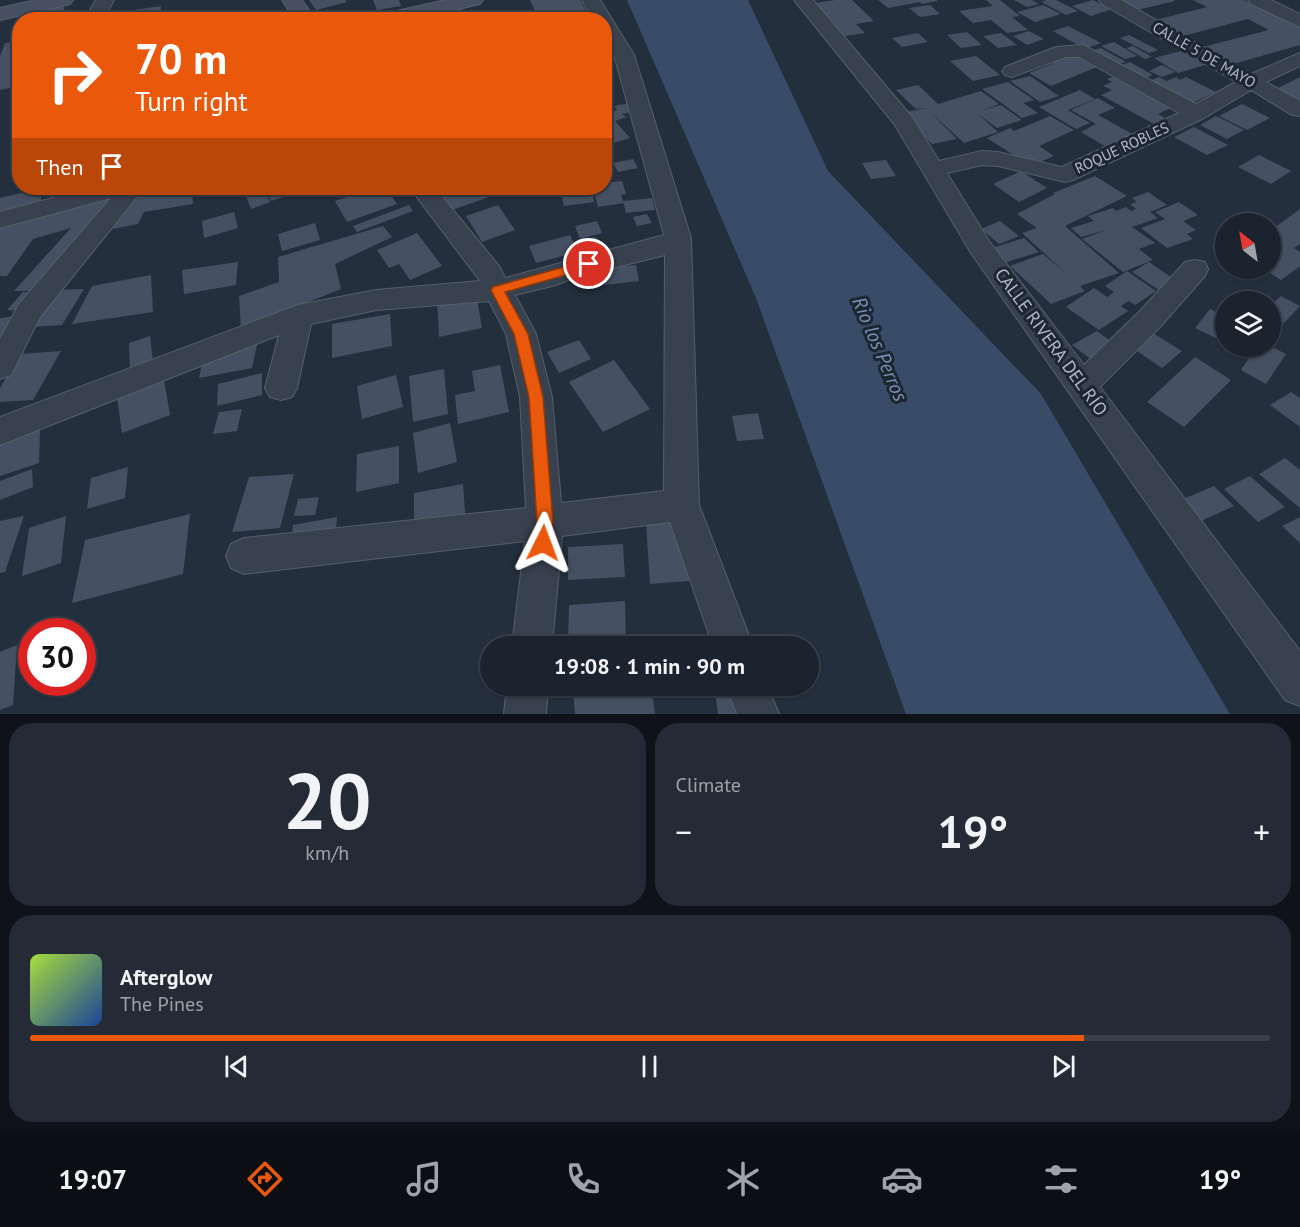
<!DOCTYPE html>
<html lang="en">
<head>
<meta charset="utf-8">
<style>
  :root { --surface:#1b232e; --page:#242b36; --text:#f1f3f6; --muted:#a0a4aa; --line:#39404a; --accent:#ea580c }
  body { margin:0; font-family:"PT Sans",sans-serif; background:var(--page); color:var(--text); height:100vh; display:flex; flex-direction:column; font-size:22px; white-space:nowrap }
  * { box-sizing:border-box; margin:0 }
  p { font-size:20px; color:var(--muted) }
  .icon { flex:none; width:33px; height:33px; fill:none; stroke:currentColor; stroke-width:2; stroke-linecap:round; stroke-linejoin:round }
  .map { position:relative; height:714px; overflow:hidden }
  .panel { display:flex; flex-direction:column; gap:9px; padding:9px; background:#0f1319; flex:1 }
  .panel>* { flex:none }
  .banner { position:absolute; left:12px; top:12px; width:600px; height:183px; border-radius:24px; box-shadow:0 2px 4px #0004,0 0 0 2px var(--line); background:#ea580c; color:#fff; overflow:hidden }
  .needle { width:39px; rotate:329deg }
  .tools { position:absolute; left:1215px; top:213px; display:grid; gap:12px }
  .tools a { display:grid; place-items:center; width:66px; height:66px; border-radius:50%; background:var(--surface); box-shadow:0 2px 4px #0004,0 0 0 2px var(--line); font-size:30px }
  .speed { position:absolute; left:18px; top:618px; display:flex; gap:12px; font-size:30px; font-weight:700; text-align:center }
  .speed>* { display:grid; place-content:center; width:78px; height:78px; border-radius:50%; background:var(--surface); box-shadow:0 2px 4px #0004,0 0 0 2px var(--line); line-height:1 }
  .speed .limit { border:9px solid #d22; background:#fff; color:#111 }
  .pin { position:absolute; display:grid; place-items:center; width:51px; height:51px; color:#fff; margin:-26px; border:3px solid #fff; border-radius:50%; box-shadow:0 2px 6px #0007 }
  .me { position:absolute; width:66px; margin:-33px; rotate:3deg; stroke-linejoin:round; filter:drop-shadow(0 0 4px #0008) }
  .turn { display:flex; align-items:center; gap:21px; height:126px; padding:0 24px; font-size:27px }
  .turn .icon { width:78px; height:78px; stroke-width:2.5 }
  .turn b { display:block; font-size:42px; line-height:51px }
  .then { display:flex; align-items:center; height:57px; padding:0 24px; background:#0003; gap:12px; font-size:22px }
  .big { font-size:45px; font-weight:800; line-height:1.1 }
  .panel .widget { flex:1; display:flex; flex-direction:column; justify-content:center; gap:9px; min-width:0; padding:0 21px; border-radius:24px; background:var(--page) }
  .panel .dial { align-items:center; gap:0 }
  .dial b { font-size:78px; line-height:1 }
  .song { display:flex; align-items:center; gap:18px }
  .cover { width:72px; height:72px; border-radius:9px; background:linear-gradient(135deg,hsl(80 70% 55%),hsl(220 70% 35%)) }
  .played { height:6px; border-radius:3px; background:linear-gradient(90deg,var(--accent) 85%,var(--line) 85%) }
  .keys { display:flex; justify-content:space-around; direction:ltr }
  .heat { display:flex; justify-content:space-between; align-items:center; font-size:33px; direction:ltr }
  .panel .tiles { flex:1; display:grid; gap:9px; grid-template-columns:1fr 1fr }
  .widget:last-child { grid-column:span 2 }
  .trip { position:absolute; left:480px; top:636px; width:339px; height:60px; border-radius:30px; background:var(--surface); box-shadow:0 2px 4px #0004,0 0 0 2px var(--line); font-weight:800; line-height:60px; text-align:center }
  .tabs { display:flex; height:96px; justify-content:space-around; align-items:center; background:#0b0e12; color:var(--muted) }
  .tabs .icon { width:42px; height:42px }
  .tabs .on { color:var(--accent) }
  .tabs b { font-size:27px; color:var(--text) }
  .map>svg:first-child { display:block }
</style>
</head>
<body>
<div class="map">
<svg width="1300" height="714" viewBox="0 0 1300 714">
  <rect width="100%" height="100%" fill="#242f3e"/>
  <path fill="#394c67" d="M627,0h121l80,171 213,223 189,320h-324l-150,-416z"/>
  <path fill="#455162" d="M309,0h36l2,2 -31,8z
    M373,0h26l2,6 -24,4z
    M530,0h50l11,20h-52z
    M835,0h17l22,21 -18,3 9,9 -26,4 -30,-33z
    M878,0h59v1l-15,3 -2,-2 -32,6z
    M986,0h14l20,16 -8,1 16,13 -21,3 -16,-13 -18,3 -14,-12 34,-5z
    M1014,0h18l7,4 -12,3z
    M1047,0h9l22,11 -12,4 -25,-13z
    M1093,0l19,9 -21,7 -19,-10z
    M1119,0h55l1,1 -38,9z
    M1193,0h51l56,27v18l-67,19 -30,-17 66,-17 -21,-11 -65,17 -28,-16 52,-13z
    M63,5l3,10 -31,5 -1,-8z
    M930,5l10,9 -20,3 -11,-9z
    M1043,5l18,9 -26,8 -18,-10z
    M161,6l-1,14h-40l1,-8z
    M1068,26l33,17 -16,6 -32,-18z
    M1029,31l15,8 -17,6 -14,-9z
    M967,32l15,13 -21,3 -14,-13z
    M918,33l10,9 -26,5 -10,-9z
    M1001,33l16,12 -19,3 -15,-12z
    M1129,35l29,15 -9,3 -29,-15z
    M20,41v45l-20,4v-34l5,-13z
    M1114,42l23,14 -12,3 -24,-13z
    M1133,46l19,11 -7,2 -19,-11z
    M1101,48l25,14 -11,3 -24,-14z
    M1181,51l24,14 -27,8 -24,-15z
    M1066,53l11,5 10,-3 17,9 -53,22 -22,-13 25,-10 -7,-3z
    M976,56l24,19 -27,6 -23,-20z
    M1130,62l23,13 -13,5 -23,-13z
    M1162,65l13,7 -13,5 -13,-6z
    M1118,75l59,30 -19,9 7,4 -11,6 -53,-29 11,-5 -9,-4 9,-4 -5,-3z
    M1030,76l29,20 -19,6 -30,-21z
    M1159,77l8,4 9,-4 4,3 6,-3 30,15 -28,13 -39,-24z
    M1300,77v24l-22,-13z
    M1008,82l26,18 -11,3 15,10 -16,5 -40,-29z
    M918,85l20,19 43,-13 18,13 -16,6 18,-5 21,15 -25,8 -19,-14 20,18 -34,11 -34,-31 27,27 -25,5 -31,-31 25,-5 -10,1 -20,-19z
    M1080,90l15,9 -27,11 22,13 -14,6 -37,-22z
    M1098,98l17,10 -17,7 36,20 -26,13 -27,-16 15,-8 -25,-14z
    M631,103l5,8 -14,3 4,3 -11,4 15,17 -26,8v-32l13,-4 -3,-4z
    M1242,104l28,14 -23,12 -28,-14z
    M1050,116l24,14 -35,16 15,10 -23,10 -44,-28 23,-10 4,3z
    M1216,116l28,14 -17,9 -27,-14z
    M1194,127l34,18 -21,10 -33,-18z
    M1259,155l32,16 -20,13 -33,-17z
    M633,159l5,9 -20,4 -5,-9z
    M886,160l10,16 -25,3 -9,-16z
    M1021,171l26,17 -28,14 -26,-18z
    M1095,176l32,20 -62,30 54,47 -39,13 5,5 -34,13 -41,-38 33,-12 25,21 -46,-42 15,-5 -20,-14 38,-20 -2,-1z
    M622,181l4,13 -5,1 3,8 -26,4 -5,-19h11v-5z
    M42,188l-1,14 -41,11v-15z
    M135,188h57l1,16 -49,8 -6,12 -30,6z
    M243,188h21l6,14 -19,7z
    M265,188h48l-42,13z
    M374,188h12l11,16 -50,18 -12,-21z
    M445,188h37l7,9 -37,13 -14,-20z
    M521,188h38l1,6 -11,1 -1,-6 -23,6z
    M560,188h31l3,14 -30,4z
    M1148,192l19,13 -17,7 8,6 -26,9 23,16 -16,6 14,11 -30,12 -41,-33 24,-9 -25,7 -10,-9 23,-7 -6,-5 25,-8 3,3 10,-4 5,4 5,-2 -6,-5 7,-2 -5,-4z
    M120,193l-81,98h-25l57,-63 -38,11 -26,37h-7v-50z
    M652,198l3,12 -29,3 -3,-12z
    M1179,202l19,13 -15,6 13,9 -9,4 6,5 -26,9 -26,-20 24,-9 -10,-7z
    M409,205l4,6 -56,21 -4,-6z
    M498,205l17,25 -33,12 -16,-26z
    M1300,209v35l-6,4 6,4v14l-19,14 -19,-12h8v-37z
    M234,212l4,16 -34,10 -2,-17z
    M647,214l5,9 -15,3 -4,-9z
    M597,221l5,12 -22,6 -5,-13z
    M1000,221l19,15 -20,8 -18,-15z
    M315,223l5,17 -38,11 -4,-17z
    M383,226l9,11 -57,27 6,25 -100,40 -2,-33 40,-14 -1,-25z
    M417,233l25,33 -32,14 -11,-16 -10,4 -12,-18z
    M570,235l8,17 -42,11 -7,-17z
    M596,237l6,15 -19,4 -6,-15z
    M1024,238l15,14 -35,11 -15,-14z
    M238,262l-2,23 -52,9 -2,-24z
    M1149,262l32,22 -15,11 -34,-23z
    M636,265l3,16 -34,4 -3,-17z
    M1127,271l29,20 -21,14 -6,-4 -8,5 7,5 -29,19 -33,-23 28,-19 13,9 7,-5 -9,-6z
    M151,275l2,37 -81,12 20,-38z
    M84,289l-22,36 -31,2 24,-37z
    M23,292l15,1 -16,18 -15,-1z
    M476,294l6,34 -43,9 -2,-37z
    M1281,296l19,10 -24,25 -6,-3v-22z
    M1210,309l16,8v26l-31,-15z
    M390,314l2,32 -60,12v-34z
    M16,316l-16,29v-27z
    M1148,330l34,21 -20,17 -34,-23z
    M260,331l-8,37 -53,10 5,-25z
    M1097,331l19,14 -24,15 -20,-15z
    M150,336l3,26 -23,7 -1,-26z
    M579,340l12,19 -32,14 -12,-21z
    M1257,346h13l16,8 -20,30 -25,-14z
    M61,351l-28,49 -33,2v-14l20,-34z
    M1195,357l36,23 -47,47 -37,-25z
    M614,360l36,49 -47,23 -34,-50z
    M500,365l9,47 -51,12 -3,-29 20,-4 -3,-20z
    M444,369l4,45 -35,8 -4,-46z
    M262,373v22l-45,11 1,-22z
    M396,375l7,32 -41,12 -5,-33z
    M164,380l6,35 -48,18 -5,-36z
    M1291,392l9,6v29l-30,-22z
    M242,409l-5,22 -24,3 6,-22z
    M758,413l6,26 -27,2 -5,-25z
    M450,423l7,39 -39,11 -5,-40z
    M40,428l-1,35 -39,13v-35z
    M399,446v37l-43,9 1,-38z
    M1285,458l15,12v38l-41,-34z
    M128,467l-3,31 -38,11 4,-31z
    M32,469l1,18 -33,13v-19z
    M294,474l-14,54 -48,4 17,-55z
    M1250,476l35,31 -27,15 -34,-33z
    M463,484l3,42 -52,10v-43z
    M1214,486l20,20 -33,15 -20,-21z
    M319,497l-4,18 -21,1 4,-17z
    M190,514l-7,60 -111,29 13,-63z
    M24,516l-19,56 -5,1v-52z
    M66,516l-5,47 -39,13 7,-48z
    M337,517l-2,26 -45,8 3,-26z
    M1300,517v26l-18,-17z
    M683,520l6,61 -39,3 -4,-62z
    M623,544l2,33 -57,3v-33z
    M625,601l1,45h-58l1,-41z
    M17,645l-4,60 -13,5v-58z
    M573,686h78l4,28h-80z
    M714,686h44l6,28h-46z"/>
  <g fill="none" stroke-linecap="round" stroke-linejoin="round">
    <g stroke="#565f6c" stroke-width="2">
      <path id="street" d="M96,0h18l-11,20h-19z
        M582,0h18l34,55 57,183 8,267 54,141h-40l-43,-124 -108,14 -10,110h-40l13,-105 -281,33 -13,-6 -5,-12 5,-12 13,-6 282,-30 -6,-111 -14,-63 -17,-33 -113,9 -65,14 -14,64 -5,9 -11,3 -11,-3 -5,-9 14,-53 -279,110v-28l298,-112 78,-15 104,-9 -70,-93h25l64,78 6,12 159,-43 -50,-180 -10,-16v-19h-11zM665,255l-1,236 -103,12 -9,-106 -16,-63 -21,-39 41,-10 20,-8z
        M794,0h19l99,117 27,44 43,-10 16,1 64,15 117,-54 -100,-56h-13l-54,20 -7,-2 -3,-4 3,-4 51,-20 27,-2 113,59 40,-22 -134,-78 -3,-4h22l130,74 49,-21v13l-34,16 34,19v15l-8,-1 -41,-25 -47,28 -131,62 -8,2 -67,-16 -16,-1 -35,8 42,68 95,124 55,-53 46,-50 10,-2 10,2 3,7 -3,7 -46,52 -59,59 200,264v55l-15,-6 -314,-447 -76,-128z
        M1248,0h23l29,14v13l-49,-23z
        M90,188h54l-104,129 -29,58 -11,4v-40l19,-35 92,-106 -111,30v-16z
        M507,686h41l-2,28h-42z
        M726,686h41l12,28h-42z"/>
    </g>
    <g stroke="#565f6c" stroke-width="2">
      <path id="secondary" d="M36,0h37l-3,4 -70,16v-12z
        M282,0h20l14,20h-21z
        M446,0h37l-3,4 -69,16h-40l3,-4z"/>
    </g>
    <use href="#street" fill="#38414e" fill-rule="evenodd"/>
    <use href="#secondary" fill="#465061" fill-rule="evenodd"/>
  </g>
  <path fill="#ea580c" stroke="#983908" stroke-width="1.5" d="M589,260l6,4 -1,3 -89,25 23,42 15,63 10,125 -4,26 -6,3 -6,-3 -3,-5 3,-21 -8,-125 -15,-63 -23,-44 2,-3z"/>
  <g text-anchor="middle" stroke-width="6" stroke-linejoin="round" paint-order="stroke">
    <g font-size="15" fill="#b4bcc9" stroke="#1d2633">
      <text transform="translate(1204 55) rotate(30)" y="5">CALLE 5 DE MAYO</text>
      <text transform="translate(1122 148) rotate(-25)" y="5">ROQUE ROBLES</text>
    </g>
    <g font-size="18" fill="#b4bcc9" stroke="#1d2633">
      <text transform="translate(1051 342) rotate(54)" y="6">CALLE RIVERA DEL RÍO</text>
    </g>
    <g font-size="20" font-style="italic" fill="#7c92b1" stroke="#1d2633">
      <text transform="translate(880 349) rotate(67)" y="7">Rio los Perros</text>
    </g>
  </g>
</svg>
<div class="tools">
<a><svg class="needle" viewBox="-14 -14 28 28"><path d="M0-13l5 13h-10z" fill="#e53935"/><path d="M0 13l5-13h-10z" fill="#a0a4aa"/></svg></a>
<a><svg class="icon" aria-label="layers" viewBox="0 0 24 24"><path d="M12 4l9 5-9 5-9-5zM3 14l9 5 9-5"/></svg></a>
</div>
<div class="speed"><div class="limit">30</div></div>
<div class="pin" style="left:589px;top:264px;background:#d93025"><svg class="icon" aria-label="arrive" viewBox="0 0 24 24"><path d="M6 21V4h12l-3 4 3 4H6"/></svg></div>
<svg class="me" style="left:543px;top:543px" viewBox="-20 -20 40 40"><path d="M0-17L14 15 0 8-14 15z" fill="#ea580c" stroke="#fff" stroke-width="4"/></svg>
<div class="trip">19:08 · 1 min · 90 m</div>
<div class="banner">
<div class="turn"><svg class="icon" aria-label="right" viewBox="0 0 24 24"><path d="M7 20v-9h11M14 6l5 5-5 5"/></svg><div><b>70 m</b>Turn right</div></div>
<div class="then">Then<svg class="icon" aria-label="arrive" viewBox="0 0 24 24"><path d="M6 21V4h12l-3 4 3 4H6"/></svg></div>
</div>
</div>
<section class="panel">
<div class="tiles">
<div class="widget dial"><b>20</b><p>km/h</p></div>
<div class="widget"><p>Climate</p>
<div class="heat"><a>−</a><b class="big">19°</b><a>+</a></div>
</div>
<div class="widget">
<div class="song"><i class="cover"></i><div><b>Afterglow</b><p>The Pines</p></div></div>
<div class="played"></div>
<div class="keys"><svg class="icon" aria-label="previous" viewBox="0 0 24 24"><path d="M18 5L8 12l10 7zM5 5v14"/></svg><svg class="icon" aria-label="pause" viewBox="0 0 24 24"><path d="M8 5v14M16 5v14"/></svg><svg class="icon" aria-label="next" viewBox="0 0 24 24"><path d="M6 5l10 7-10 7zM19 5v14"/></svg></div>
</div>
</div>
</section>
<nav class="tabs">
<b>19:07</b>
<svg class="icon on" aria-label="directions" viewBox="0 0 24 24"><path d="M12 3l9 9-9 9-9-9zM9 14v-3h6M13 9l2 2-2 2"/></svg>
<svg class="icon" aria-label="music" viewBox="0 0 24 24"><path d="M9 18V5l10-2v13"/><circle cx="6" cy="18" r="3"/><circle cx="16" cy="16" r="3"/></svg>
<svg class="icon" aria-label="phone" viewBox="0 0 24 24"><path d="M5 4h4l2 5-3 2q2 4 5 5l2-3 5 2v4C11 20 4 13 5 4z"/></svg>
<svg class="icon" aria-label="climate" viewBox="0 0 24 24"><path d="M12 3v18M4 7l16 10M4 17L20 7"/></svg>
<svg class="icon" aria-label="car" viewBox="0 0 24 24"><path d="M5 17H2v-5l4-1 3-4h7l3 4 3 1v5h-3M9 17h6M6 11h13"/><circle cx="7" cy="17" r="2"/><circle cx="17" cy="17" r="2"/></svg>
<svg class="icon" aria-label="filters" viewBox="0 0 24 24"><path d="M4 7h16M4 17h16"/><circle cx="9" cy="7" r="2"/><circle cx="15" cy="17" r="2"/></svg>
<b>19°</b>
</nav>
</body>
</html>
